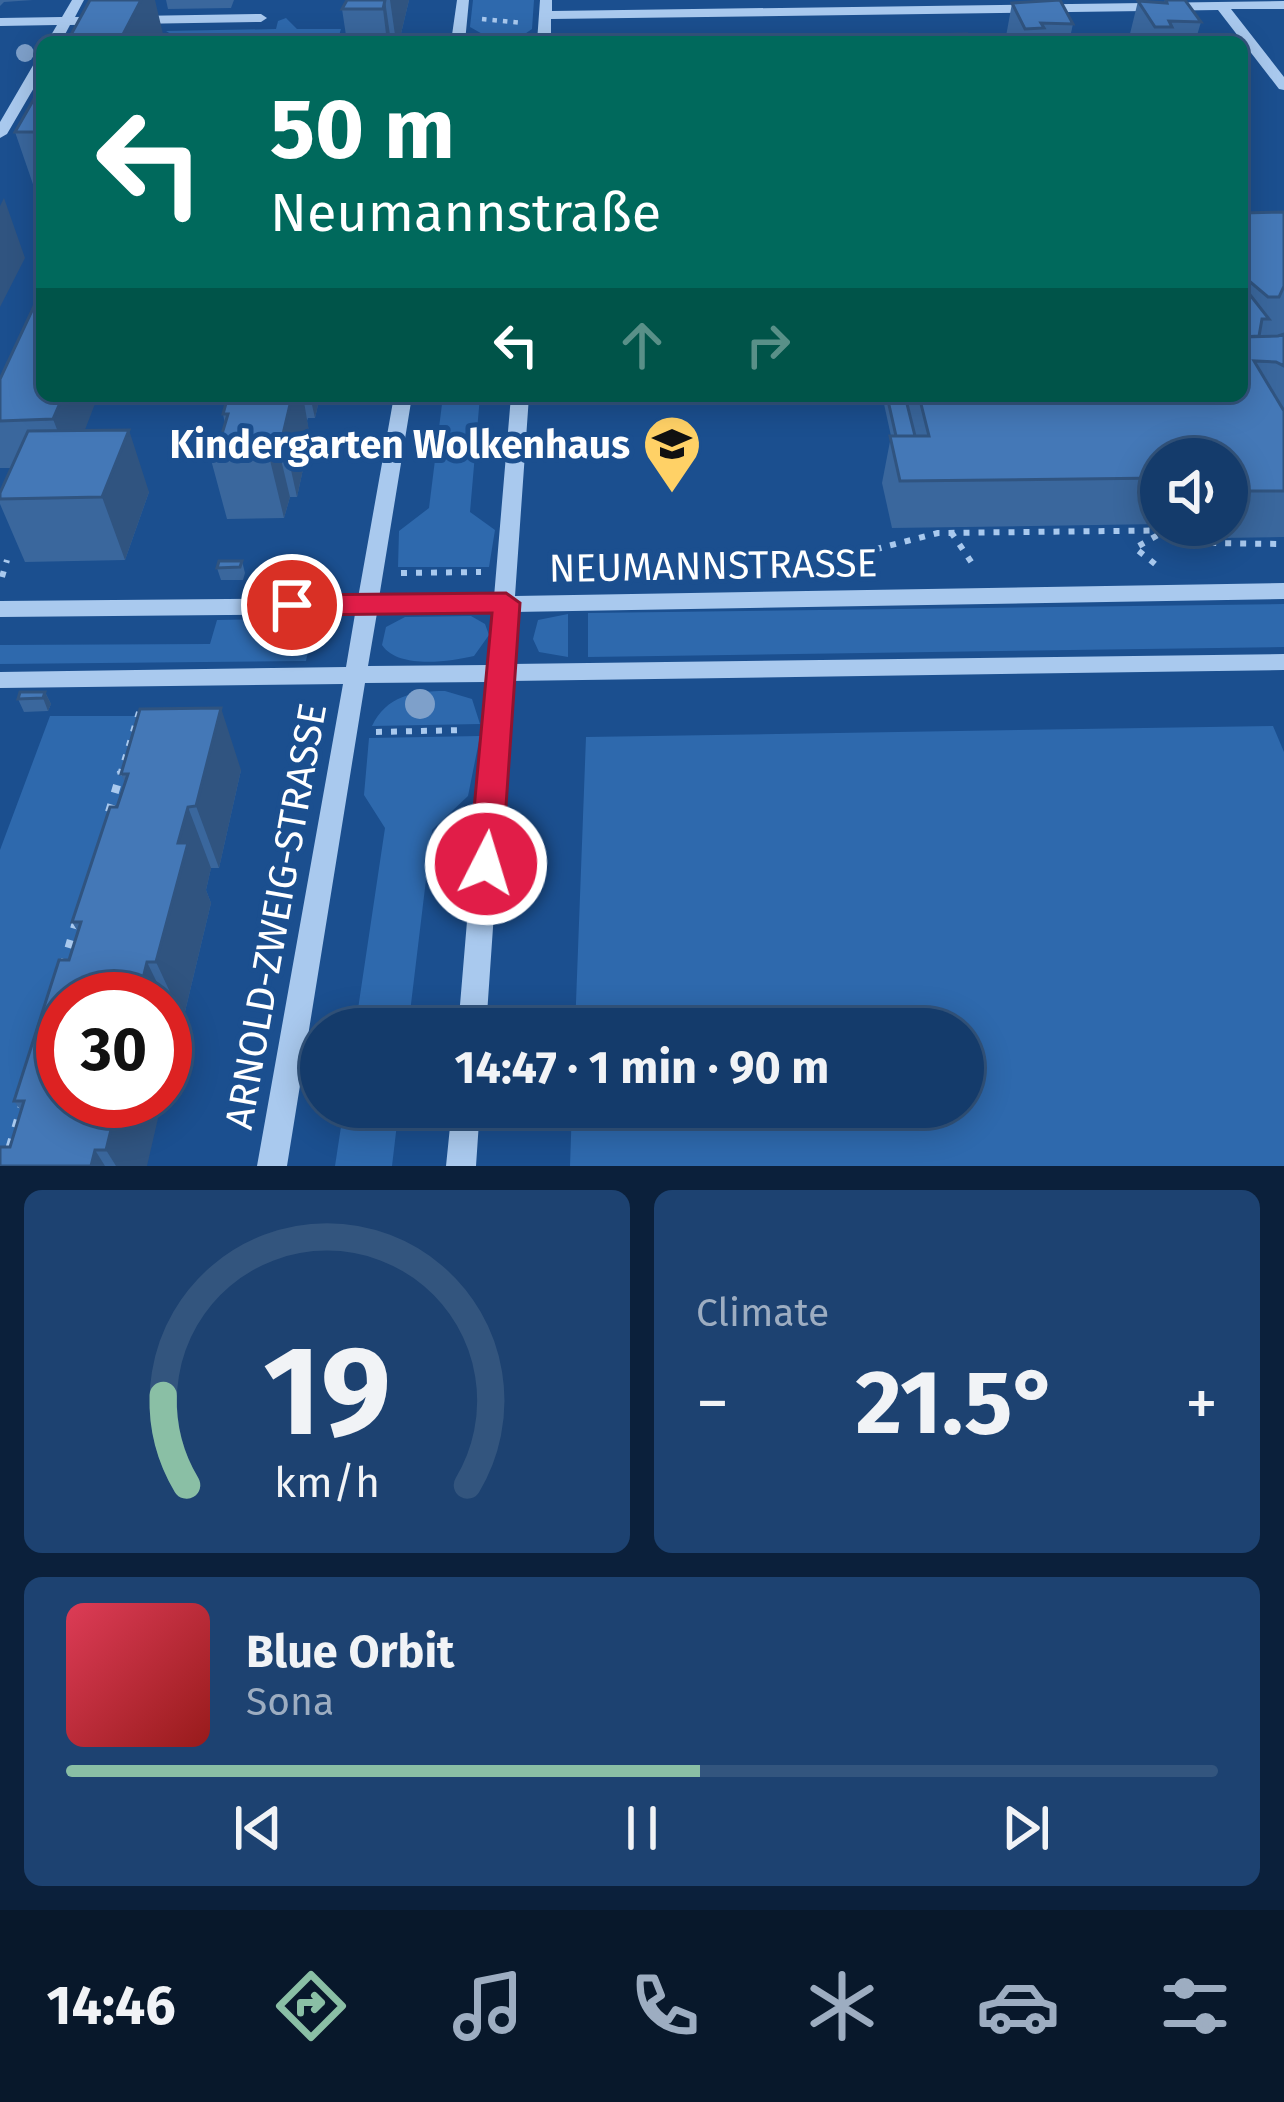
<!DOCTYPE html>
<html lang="en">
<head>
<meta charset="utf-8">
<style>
  :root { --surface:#143b6b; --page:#1d4271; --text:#f1f3f6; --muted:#9dadc1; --line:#33557e; --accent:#8abfa5 }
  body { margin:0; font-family:"Fira Sans",sans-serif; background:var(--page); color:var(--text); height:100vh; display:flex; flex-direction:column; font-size:45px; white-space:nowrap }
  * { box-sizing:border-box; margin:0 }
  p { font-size:39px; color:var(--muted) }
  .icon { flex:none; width:66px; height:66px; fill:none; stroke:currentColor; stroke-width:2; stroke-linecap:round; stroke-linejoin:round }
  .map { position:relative; height:1166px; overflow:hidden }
  .side { display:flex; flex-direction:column; gap:24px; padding:24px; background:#0b203b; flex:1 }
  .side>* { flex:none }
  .guide { position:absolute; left:36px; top:36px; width:1212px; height:366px; border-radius:18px; box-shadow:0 6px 30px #0003,0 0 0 3px var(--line); background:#00695c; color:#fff; overflow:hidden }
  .fabs { position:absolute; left:1140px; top:438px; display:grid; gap:24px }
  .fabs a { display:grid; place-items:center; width:108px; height:108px; border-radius:50%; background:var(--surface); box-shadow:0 6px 30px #0003,0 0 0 3px var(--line); font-size:60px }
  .speed { position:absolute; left:36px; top:972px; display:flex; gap:24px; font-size:60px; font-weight:700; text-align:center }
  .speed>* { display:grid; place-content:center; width:156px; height:156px; border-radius:50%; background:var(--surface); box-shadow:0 6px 30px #0003,0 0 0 3px var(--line); line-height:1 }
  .speed .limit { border:18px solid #d22; background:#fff; color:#111 }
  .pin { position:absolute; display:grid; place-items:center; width:102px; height:102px; color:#fff; margin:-51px; border:6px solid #fff; border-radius:50%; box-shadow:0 3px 12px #0007 }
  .me { position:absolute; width:132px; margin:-66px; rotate:5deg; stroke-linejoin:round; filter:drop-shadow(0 0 9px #0008) }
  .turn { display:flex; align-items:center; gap:42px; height:252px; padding:0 36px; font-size:54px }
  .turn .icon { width:156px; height:156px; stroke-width:2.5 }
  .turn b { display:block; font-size:84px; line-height:102px }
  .lanes { display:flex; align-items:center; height:114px; padding:0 36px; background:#0003; justify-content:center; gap:60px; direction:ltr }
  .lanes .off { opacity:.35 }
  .big { font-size:90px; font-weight:700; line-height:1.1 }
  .side .widget { flex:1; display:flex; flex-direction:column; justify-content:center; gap:18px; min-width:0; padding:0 42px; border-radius:18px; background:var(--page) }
  .side .dial { align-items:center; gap:0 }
  .dial svg { height:312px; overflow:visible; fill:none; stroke:var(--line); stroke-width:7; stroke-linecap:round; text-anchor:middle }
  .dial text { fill:var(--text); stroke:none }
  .song { display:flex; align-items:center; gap:36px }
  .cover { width:144px; height:144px; border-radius:18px; background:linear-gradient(135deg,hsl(350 70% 55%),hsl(0 70% 35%)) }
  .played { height:12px; border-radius:6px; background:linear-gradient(90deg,var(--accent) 55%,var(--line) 55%) }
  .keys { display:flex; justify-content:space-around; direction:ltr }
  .heat { display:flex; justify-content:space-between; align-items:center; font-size:66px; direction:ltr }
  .side .tiles { flex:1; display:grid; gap:24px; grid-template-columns:1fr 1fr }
  .widget:last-child { grid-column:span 2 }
  .trip { position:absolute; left:300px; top:1008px; width:684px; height:120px; border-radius:60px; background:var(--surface); box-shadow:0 6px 30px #0003,0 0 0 3px var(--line); font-weight:700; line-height:120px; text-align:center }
  .tabs { display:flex; height:192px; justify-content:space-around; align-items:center; background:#08182b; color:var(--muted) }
  .tabs .icon { width:84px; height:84px }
  .tabs .on { color:var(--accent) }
  .tabs b { font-size:54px; color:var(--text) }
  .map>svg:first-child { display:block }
</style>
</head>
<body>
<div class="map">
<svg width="1284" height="1166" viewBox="0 0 1284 1166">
  <rect width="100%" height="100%" fill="#1b4f8f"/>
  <path fill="#2e69ad" d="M473,0h61l-2,29 -19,13h-27v-6l-16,-9z
    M286,18l11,11h44l-4,13h-153l-18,-11 110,-2 2,-8z
    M443,396h37l-10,116 25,18 -6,37h-91l1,-36 30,-23z
    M1284,604v43l-696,10v-44z
    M568,614v43l-29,-5 -6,-13 5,-19z
    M471,616l14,8 4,11 -15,21c-26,6 -76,13 -92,-11l4,-18 19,-10z
    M315,618l-9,43 -306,3v-19l210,-1 7,-24z
    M445,691l27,8 8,25 -108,2c14,-30 42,-35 73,-35z
    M50,716h97l-142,450h-5v-316z
    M1273,726l11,26v414h-714l2,-59h391v-78h-388l11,-292z
    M480,736l-12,60 -36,34 -24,199h-53l30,-201 -21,-33 5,-57z
    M344,1107h55l-7,59h-57z"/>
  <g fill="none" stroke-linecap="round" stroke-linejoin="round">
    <path stroke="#a9c9ee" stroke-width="4.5" stroke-dasharray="4.5 6" stroke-linecap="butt" d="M482,19l41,4"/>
    <path stroke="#a9c9ee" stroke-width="6" stroke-dasharray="6 9" stroke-linecap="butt" d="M951,532l23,34
      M1155,564l-20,-16 23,-13 -2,-4
      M789,568l27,-13 49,-3 73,-19 263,-3 6,13 77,1
      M401,573l80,-1
      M2,577l5,-17
      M376,732l88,-2
      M120,775l19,-63"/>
    <path stroke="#a9c9ee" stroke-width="8" stroke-dasharray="8 12" stroke-linecap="butt" d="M109,812l12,-40
      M63,967l13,-45
      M4,1166l18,-60"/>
    <path fill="#a9c9ee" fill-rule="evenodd" d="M72,0h12l-9,17 186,-3 6,4 -6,4 -191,3 -9,17h-14l10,-17 -57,1v-8l62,-1z
      M457,0h12l-4,42h-14z
      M540,0h12v11l732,-10v8h-53l53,68v13l-5,-1 -61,-79 -667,9v23h-14z
      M42,58v16l-35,60 -7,4v-16l35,-60z
      M394,396h18l-33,202 115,-1 17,-201h18l-14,200 769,-13v16l-770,13 -3,52 773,-10v16l-774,11 -24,348h-28l29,-347 -122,1 -78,483h-30l86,-482 -343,4v-16l346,-5 9,-53 -355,3v-16l358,-3zM482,612h11l-4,53 -121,1 9,-53z
      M452,1107h28l-4,59h-30z"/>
  </g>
  <g fill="#7ea0ca">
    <circle cx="25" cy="53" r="9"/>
    <circle cx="420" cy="704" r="15"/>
  </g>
  <path fill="#3a679d" d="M0,0h33l-29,2 -4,4z
    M166,0h68l-3,8 -63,1z
    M347,0h62l-10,42h-52l-5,-33z
    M1165,0l36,22 -6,20h-67l10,-41 26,1z
    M1012,3l61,21 -4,18h-64z
    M42,85v105h-7l-20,-58z
    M1284,212v325l-64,1 -6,-13h13v-66h-66v65l-269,4 -10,-45 9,-47 -7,-32 1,-8h357v-183z
    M0,379l84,51 65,62 -24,68 -100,2 -25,-58v-11l11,-25h-11z
    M228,396h92l-5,22h-7l-1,3 3,16 -13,60h-7l-6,21 -57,1 -17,-63 12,-22 3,-10 -2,-10z
    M242,561l3,12 -2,7h-22l-4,-12z
    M45,692l6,12 -3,7 -24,1 -6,-13z
    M241,770l-22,98h-8l-5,22 5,13 -28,117h-8l-8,32 5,9 -7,29v-91h-102l84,167h-147l10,-19 11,-36 -7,-10 55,-141 9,-28 -6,-10 53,-139 -4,-9z"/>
  <path fill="#305480" d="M141,0h14l8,34 -4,8h-40z
    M385,0l6,42h-4l-4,-33z
    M390,0h19l-10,42h-3z
    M4,198l21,60 -25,49v-101z
    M63,396h35l-27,70 -18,-47z
    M292,396h11l7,41 -13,60 -14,-63z
    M310,396h10l-5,22z
    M129,430l20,62 -24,68 -23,-63z
    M275,434l15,63 -6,21 -15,-62z
    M45,692l6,12 -3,7 -5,-13z
    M221,708l20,62 -22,98 -23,-62z
    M188,807l23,61 -5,22 5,13 -28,117 -27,-58 22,-119z
    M147,962l18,37h-27z
    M165,999l10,21 -8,32 5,9 -7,29z
    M118,1101h44l-15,65h-31l-10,-16z
    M95,1150l10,16h-14z"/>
  <path fill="#4478b7" stroke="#305480" stroke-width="3" d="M90,0h51l-22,42h-52z
    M347,0h38l-2,9h-41z
    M1060,0l13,24 -32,-1 3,5 -19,1 -13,-26z
    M1166,0h19l16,22 -32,-1 3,6h-17l-17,-26 29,2z
    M967,34l4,8h-39l-3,-7z
    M841,35h45l1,7h-44z
    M778,36h36l2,6h-37z
    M677,38l1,4h-45l-1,-3z
    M42,85v47h-27z
    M1284,212v74l-5,11h-11l-26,-22v-62z
    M1242,288l5,3 22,28h-7l-3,17 -17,1z
    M36,302h6v94h21l-10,23 -53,2v-42z
    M1284,334v32l-8,-4 -22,-1 30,50v80h-46l-9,-19h-2v-13h-66v19l-261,3 -10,-45h39l-10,-40h323v-59l36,-1z
    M228,396h64l-9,38h-8l-6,22h-59l7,-22h5l6,-20h-5z
    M887,396h18l10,40h-19z
    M129,430l-27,67 -102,2v-6l28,-62z
    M219,561h23l-2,6 -23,1z
    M20,692h25l-2,6 -25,1z
    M221,708l-25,98 -8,1 -10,36h10l-32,119h-9l-9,37h-75v102h55l-12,49h-11l-4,16h-91v-19h10l14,-46h-10l45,-141h10l12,-38h-9l38,-115h7l11,-33h-7l19,-65z"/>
  <path fill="#e11d48" stroke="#92132f" stroke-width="3" d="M506,593l14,10 -18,261 -5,10 -11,4 -12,-4 -5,-10 23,-251 -200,2 -14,-10 14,-10z"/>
  <defs>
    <g id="school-pin" transform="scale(3)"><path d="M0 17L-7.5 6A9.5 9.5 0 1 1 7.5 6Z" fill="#ffd166" stroke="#1b4f8f"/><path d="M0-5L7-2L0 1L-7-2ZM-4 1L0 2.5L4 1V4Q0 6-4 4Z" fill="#111"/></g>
  </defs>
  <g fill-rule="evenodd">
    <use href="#school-pin" x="672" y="444"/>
  </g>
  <g text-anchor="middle" stroke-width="10" stroke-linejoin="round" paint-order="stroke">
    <g font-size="39" font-weight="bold" fill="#fff" stroke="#1b4f8f" text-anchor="end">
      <text x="630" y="458">Kindergarten Wolkenhaus</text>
    </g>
    <g font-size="39" fill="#fff" stroke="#1b4f8f">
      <text transform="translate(713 565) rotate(-1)" y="14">NEUMANNSTRASSE</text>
      <text transform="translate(275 916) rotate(-80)" y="14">ARNOLD-ZWEIG-STRASSE</text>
    </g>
  </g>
</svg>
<div class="fabs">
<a><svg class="icon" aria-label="sound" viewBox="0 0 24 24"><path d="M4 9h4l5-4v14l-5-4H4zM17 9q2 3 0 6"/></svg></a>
</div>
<div class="speed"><div class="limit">30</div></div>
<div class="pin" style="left:292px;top:605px;background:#d93025"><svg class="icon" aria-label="arrive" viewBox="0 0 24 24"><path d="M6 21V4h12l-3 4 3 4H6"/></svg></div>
<svg class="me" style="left:486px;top:864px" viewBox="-20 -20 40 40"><circle r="17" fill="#e11d48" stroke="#fff" stroke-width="3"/><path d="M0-11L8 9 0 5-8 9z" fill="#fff"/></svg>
<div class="trip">14:47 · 1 min · 90 m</div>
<div class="guide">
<div class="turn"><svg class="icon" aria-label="left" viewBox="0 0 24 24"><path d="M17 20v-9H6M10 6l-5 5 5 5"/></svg><div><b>50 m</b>Neumannstraße</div></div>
<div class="lanes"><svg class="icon" aria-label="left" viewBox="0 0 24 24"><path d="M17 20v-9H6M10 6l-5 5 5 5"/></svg><svg class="icon off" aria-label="ahead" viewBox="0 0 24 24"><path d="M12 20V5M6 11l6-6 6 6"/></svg><svg class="icon off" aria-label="right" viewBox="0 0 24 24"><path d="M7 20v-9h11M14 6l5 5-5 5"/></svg></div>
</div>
</div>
<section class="side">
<div class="tiles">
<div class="widget dial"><svg viewBox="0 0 100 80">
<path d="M14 69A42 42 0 1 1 86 69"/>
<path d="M14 69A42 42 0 0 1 8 46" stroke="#8abfa5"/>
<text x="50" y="56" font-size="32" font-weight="700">19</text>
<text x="50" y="72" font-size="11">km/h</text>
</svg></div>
<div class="widget"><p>Climate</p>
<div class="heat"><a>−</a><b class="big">21.5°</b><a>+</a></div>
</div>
<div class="widget">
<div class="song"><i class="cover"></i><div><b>Blue Orbit</b><p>Sona</p></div></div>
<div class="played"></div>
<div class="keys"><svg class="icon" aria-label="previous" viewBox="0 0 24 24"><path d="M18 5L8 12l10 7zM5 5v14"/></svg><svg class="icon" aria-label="pause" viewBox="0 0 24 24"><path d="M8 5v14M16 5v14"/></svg><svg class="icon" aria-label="next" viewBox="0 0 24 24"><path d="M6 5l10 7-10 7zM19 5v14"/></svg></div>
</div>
</div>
</section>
<nav class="tabs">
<b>14:46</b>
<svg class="icon on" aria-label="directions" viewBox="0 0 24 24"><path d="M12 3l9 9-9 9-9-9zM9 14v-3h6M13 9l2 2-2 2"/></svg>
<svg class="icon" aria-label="music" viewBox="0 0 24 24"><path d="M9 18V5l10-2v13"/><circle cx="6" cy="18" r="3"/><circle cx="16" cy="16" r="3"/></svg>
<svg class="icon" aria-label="phone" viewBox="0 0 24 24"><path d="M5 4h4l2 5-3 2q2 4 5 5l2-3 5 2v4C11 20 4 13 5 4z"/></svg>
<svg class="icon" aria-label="climate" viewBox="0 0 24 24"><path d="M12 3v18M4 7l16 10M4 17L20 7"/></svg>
<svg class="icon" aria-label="car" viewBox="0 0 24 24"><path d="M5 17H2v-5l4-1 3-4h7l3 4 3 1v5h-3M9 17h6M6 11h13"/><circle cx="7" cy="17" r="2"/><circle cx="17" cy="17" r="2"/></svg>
<svg class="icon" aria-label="filters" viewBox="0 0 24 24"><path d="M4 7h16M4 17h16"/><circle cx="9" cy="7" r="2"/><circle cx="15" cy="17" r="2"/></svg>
</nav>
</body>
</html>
